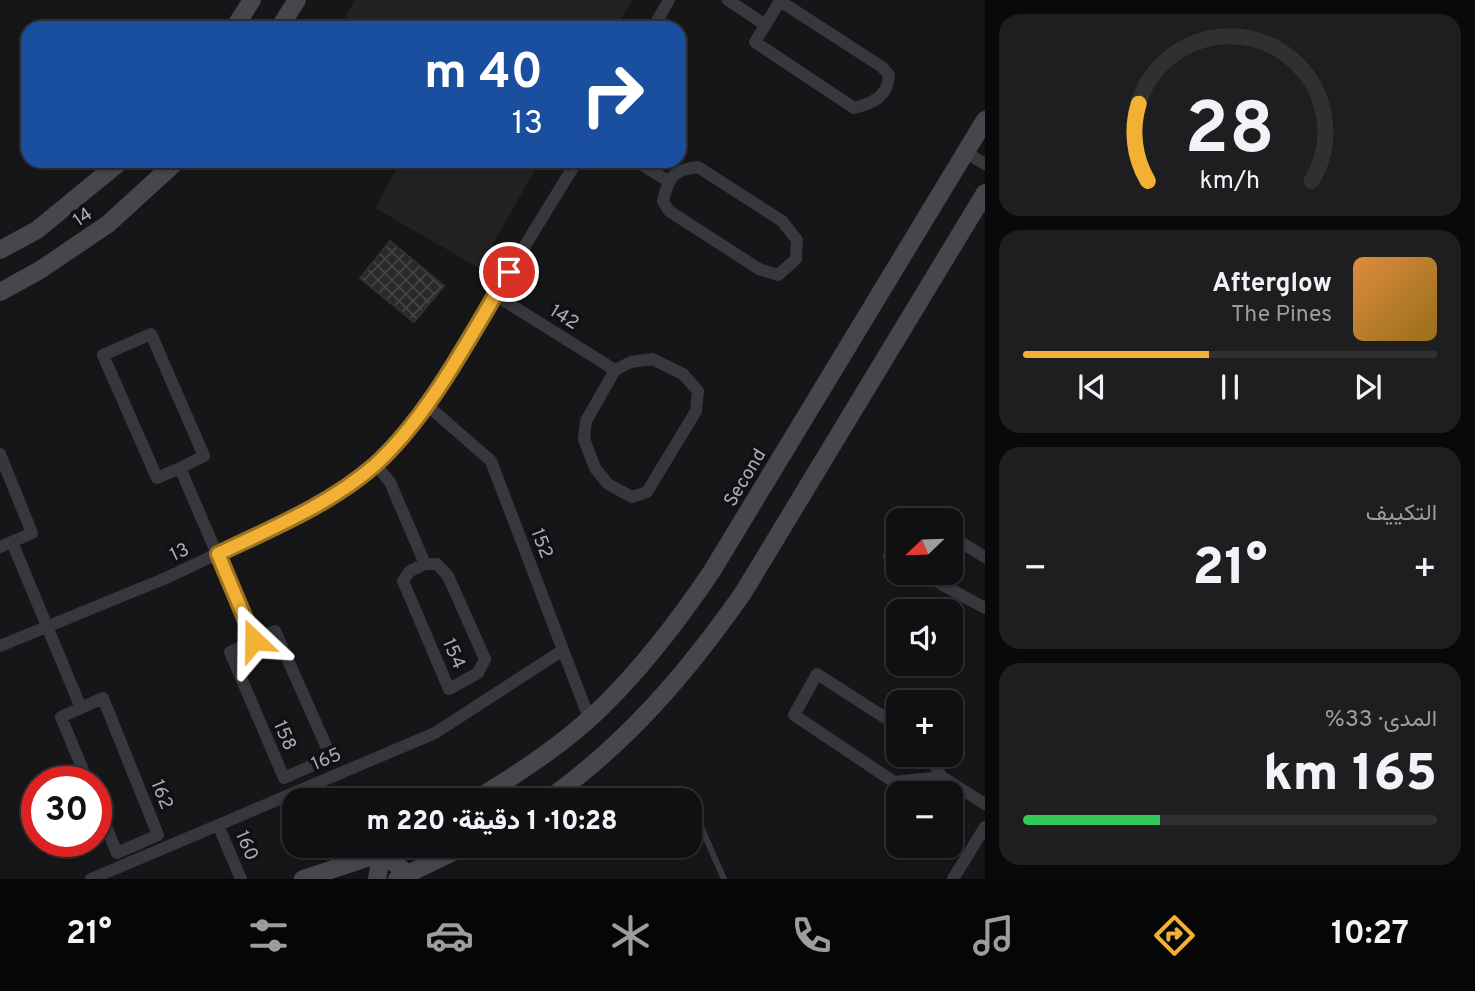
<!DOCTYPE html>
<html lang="ar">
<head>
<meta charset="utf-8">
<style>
  :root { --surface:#101012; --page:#1e1e20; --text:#f1f3f6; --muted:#9c9d9f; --line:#303032; --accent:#f2b134 }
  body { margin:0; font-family:Overpass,Vazirmatn,sans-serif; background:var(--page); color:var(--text); direction:rtl; height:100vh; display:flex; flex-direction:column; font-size:26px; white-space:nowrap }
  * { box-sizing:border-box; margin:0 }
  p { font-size:23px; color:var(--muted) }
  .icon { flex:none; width:38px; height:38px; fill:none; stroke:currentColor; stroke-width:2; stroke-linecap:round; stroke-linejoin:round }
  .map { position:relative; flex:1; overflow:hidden; direction:ltr }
  .panel { display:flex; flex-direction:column; gap:14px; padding:14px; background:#09090a; width:490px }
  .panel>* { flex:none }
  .top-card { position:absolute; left:21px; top:21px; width:665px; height:147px; border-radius:21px; box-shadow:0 2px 5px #0004,0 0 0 2px var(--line); direction:rtl; background:#1a4fa0; color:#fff; overflow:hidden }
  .needle { width:46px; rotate:247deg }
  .tools { position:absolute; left:886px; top:508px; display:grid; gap:14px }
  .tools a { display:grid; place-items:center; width:77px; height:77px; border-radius:14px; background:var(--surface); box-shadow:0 2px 5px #0004,0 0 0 2px var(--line); font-size:35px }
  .speed { position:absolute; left:21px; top:766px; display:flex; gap:14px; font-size:35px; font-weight:700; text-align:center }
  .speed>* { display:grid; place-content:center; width:91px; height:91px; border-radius:50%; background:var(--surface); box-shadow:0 2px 5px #0004,0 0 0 2px var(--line); line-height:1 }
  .speed .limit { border:10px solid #d22; background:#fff; color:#111 }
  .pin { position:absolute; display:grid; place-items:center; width:60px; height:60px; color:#fff; margin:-30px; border:4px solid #fff; border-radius:50%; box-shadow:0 2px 7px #0007 }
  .me { position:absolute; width:77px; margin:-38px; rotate:337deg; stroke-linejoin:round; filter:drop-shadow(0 0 5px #0008) }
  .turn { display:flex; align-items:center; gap:24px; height:147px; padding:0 28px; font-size:32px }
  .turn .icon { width:91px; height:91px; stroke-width:2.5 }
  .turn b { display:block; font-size:49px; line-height:60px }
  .big { font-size:52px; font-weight:800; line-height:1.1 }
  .panel .card { flex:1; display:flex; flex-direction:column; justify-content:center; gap:10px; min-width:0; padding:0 24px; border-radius:21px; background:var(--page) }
  .panel .dial { align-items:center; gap:0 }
  .dial svg { height:182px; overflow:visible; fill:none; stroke:var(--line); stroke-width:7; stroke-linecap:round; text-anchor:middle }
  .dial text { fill:var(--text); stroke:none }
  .song { display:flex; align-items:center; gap:21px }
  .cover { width:84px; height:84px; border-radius:10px; background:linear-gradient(135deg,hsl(30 70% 55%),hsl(40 70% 35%)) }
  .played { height:7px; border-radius:4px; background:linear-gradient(90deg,var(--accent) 45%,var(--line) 45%) }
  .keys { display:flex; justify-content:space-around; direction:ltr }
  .heat { display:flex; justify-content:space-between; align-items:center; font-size:38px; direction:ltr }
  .charge { height:10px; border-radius:5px; background:linear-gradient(90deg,#34c759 33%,var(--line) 0) }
  .trip { position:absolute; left:282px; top:788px; width:420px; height:70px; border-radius:21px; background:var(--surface); box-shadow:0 2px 5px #0004,0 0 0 2px var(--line); font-weight:800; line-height:70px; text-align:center; direction:rtl }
  .tabs { display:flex; height:112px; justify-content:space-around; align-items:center; background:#060607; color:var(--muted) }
  .tabs .icon { width:49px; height:49px }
  .tabs .active { color:var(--accent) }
  .tabs b { font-size:32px; color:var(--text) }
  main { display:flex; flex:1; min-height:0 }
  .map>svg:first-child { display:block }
</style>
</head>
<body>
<main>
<section class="panel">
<div class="card dial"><svg viewBox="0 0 100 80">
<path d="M14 69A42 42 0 1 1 86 69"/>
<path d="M14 69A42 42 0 0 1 10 35" stroke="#f2b134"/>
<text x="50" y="56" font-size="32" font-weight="700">28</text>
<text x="50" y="72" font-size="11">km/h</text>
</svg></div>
<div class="card">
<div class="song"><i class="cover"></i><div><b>Afterglow</b><p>The Pines</p></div></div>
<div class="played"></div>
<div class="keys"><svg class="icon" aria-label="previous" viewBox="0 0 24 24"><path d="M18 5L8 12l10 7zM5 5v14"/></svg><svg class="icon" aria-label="pause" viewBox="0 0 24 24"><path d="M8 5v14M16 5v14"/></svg><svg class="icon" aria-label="next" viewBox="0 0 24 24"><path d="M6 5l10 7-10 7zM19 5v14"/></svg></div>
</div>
<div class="card"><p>التكييف</p>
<div class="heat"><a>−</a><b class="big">21°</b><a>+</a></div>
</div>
<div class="card"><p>المدى · 33%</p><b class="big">165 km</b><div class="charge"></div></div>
</section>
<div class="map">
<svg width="985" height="879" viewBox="0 0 985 879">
  <defs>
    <pattern id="building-cross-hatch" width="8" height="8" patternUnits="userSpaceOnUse" patternTransform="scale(1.75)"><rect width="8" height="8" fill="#29292c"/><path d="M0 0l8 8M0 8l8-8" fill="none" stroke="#454548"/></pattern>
  </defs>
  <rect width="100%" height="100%" fill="#161618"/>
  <path fill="#222225" d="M355,0h277l-16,28h-277z
    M401,161h139l-61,107 -104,-60z"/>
  <path fill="url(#building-cross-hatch)" stroke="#303034" stroke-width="2" d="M390,241l54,45 -30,36 -54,-44z"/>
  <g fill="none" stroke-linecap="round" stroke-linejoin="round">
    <path stroke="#37383d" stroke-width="6" d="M697,818l27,61"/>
    <path stroke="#37383d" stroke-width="12" d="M728,0l36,24
      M780,1l102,66 7,8c-1,21 -15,28 -35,33l-99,-66z
      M653,28l16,-28
      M965,152l20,12
      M636,161l32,20
      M698,167l84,54 15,19 -1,19 -18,16 -19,-6 -90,-58 -6,-10c6,-24 9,-31 35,-34z
      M495,295l120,75
      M652,359l31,15 15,17 -2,20 -49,81 -15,5 -24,-13 -13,-16 -11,-29 2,-18 29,-51 16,-8z
      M427,405l64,56 98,257
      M0,454l32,79 -32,14
      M375,464l15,18 35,82h12l11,12 37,83 -7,14 -29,16 -46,-108 7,-10 15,-7
      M180,468l-23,10 -54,-123 48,-21 53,122 -24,12 74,172 21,-9 56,126 -47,21 -54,-126 24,-12
      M910,520l3,-6 9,6
      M950,536l35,21
      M898,541l-9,15 9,5
      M12,542l69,166
      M919,572l66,36
      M0,646l166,-68 149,-70 60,-44 47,-51 155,-252
      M898,726l-81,-52 -23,41 100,67 48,-5
      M927,754l15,23 43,27
      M88,782l-27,-65 42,-19 55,137 -41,18 -21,-51
      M218,825l23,54
      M91,879l344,-146 128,-83
      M953,879l32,-52"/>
    <path stroke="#45474d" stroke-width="18" d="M234,28l18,-28
      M279,28l18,-28
      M0,250l37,-20 84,-69
      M0,292l40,-22 68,-46 69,-63
      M475,800c44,-27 89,-56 126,-92 42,-41 78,-88 111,-137l273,-451
      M547,800c80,-57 140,-127 196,-207l242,-400
      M303,879l79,-26 14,-8
      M377,879l5,-26 26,21 2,5
      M397,879l71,-34"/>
  </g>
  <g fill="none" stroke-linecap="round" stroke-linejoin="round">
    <g stroke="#9d7322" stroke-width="18">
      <path id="route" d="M254,640l-36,-86c54,-26 111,-49 157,-89 55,-50 95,-129 134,-193"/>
    </g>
    <use href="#route" stroke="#f2b134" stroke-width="12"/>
  </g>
  <g text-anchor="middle" stroke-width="7" stroke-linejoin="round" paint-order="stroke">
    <g font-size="19" fill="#a8adb8" stroke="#111113">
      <text transform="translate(82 216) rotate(-35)" y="7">14</text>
      <text transform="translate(565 316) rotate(32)" y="7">142</text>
      <text transform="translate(744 477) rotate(-59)" y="7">Second</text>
      <text transform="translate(543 543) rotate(69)" y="7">152</text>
      <text transform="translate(179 551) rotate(-25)" y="7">13</text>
      <text transform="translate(455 653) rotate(67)" y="7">154</text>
      <text transform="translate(286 735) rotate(67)" y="7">158</text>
      <text transform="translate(326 758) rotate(-23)" y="7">165</text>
      <text transform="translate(163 794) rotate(68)" y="7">162</text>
      <text transform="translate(248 845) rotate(67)" y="7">160</text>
    </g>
  </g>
</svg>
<div class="tools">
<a><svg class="needle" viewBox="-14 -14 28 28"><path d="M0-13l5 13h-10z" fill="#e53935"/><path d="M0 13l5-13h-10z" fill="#9c9d9f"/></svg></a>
<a><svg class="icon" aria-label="sound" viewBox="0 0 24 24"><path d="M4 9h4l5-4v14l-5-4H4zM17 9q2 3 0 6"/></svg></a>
<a>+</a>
<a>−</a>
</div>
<div class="speed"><div class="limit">30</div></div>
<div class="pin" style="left:509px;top:272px;background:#d93025"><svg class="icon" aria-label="arrive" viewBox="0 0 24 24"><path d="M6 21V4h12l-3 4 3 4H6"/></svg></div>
<svg class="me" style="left:254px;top:640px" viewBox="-20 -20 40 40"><path d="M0-17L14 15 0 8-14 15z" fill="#f2b134" stroke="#fff" stroke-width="4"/></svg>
<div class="trip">10:28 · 1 دقيقة · 220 m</div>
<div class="top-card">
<div class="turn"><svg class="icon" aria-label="right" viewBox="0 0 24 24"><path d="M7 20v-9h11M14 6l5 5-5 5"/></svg><div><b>40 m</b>13</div></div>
</div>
</div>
</main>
<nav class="tabs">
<b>10:27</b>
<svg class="icon active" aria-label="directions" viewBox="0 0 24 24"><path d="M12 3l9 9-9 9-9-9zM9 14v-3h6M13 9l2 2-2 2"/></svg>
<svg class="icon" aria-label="music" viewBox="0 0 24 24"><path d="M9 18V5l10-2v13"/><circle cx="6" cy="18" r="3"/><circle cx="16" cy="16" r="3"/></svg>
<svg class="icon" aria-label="phone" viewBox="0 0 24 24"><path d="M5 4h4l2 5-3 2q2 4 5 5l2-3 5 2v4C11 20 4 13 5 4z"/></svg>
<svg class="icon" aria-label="climate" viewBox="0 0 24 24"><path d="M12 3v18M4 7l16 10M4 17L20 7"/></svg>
<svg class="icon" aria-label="car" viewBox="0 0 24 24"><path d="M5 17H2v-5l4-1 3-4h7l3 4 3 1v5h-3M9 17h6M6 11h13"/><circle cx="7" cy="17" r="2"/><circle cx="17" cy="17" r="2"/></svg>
<svg class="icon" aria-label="filters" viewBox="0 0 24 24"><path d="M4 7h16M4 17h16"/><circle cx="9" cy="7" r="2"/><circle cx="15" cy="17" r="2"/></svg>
<b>21°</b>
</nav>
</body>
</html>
